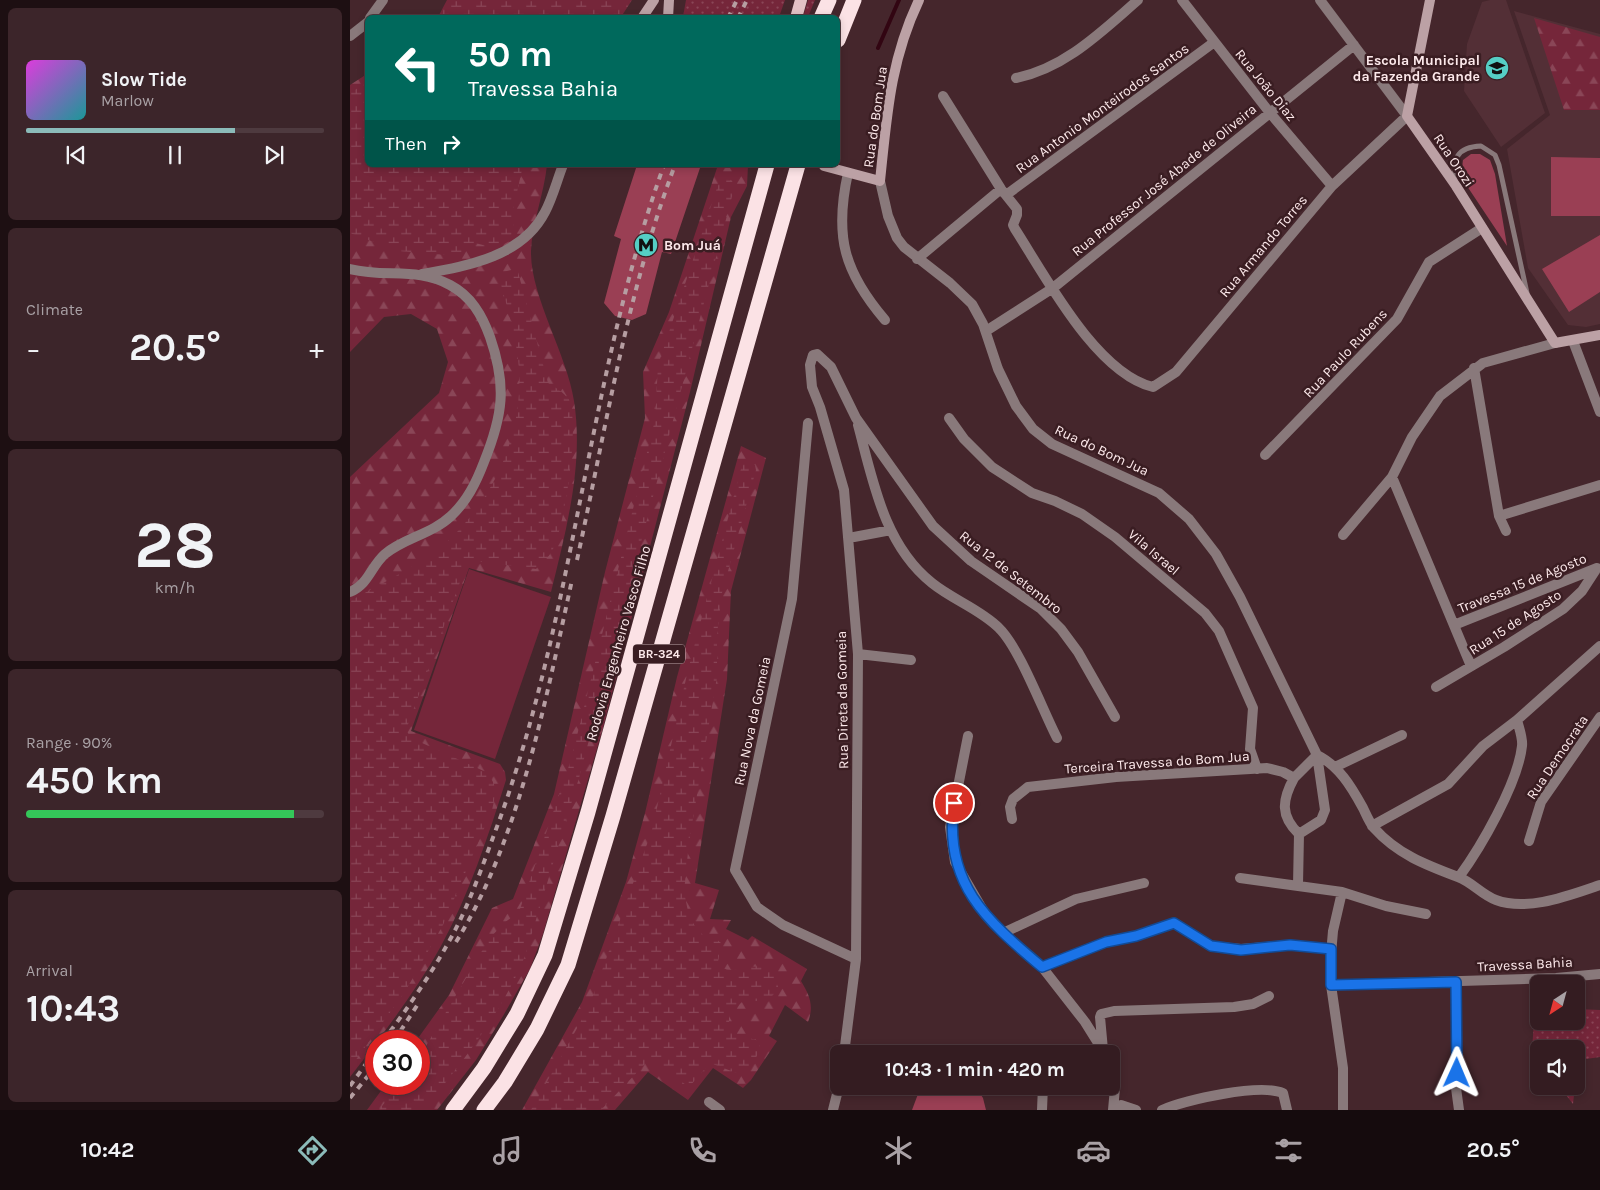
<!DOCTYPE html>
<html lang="en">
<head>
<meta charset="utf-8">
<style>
  :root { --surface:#341c21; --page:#3c252a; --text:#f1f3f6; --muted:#a9a1a5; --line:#4e3a3f; --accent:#8bbbb9 }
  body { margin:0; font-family:Karla,sans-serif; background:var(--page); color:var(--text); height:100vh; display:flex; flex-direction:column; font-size:19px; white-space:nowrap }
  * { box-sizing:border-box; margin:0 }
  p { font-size:16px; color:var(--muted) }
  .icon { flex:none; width:28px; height:28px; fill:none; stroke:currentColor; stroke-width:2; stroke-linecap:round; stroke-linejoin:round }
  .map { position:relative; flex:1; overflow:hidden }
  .sheet { display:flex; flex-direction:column; gap:8px; padding:8px; background:#1d0f12; width:350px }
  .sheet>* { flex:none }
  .top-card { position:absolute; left:15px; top:15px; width:475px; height:152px; border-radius:8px; box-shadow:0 2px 8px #0003,0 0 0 1px var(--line); background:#00695c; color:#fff; overflow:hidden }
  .needle { width:32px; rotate:216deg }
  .buttons { position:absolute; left:1180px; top:975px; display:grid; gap:10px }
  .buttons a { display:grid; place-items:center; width:55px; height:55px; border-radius:8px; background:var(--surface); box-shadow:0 2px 8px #0003,0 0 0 1px var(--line); font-size:25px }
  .speed { position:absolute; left:15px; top:1030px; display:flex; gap:10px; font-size:25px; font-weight:700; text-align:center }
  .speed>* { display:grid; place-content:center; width:65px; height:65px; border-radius:50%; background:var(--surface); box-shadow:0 2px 8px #0003,0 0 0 1px var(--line); line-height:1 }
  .speed .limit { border:8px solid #d22; background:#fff; color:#111 }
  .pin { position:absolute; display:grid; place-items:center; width:42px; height:42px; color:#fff; margin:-21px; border:2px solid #fff; border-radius:50%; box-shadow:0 1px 5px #0007 }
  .me { position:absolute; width:55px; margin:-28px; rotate:1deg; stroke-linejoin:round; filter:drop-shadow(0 0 4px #0008) }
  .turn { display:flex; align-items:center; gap:18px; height:105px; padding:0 20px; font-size:22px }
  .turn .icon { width:65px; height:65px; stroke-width:2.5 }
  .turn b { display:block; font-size:35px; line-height:42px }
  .then { display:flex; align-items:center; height:48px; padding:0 20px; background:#0003; gap:10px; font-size:19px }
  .big { font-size:38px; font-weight:700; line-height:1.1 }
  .sheet .widget { flex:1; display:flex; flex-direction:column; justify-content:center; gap:8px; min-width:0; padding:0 18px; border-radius:8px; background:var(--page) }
  .sheet .dial { align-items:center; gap:0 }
  .dial b { font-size:65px; line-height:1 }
  .song { display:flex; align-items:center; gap:15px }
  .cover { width:60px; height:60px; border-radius:8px; background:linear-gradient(135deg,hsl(300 70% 55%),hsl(180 70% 35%)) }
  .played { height:5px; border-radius:2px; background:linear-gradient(90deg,var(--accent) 70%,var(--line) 70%) }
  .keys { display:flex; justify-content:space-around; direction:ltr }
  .heat { display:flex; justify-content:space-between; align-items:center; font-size:28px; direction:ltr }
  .charge { height:8px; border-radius:4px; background:linear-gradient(90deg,#34c759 90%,var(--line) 0) }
  .trip { position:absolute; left:480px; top:1045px; width:290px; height:50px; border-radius:8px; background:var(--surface); box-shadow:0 2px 8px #0003,0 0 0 1px var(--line); font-weight:700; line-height:50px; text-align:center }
  .tabs { display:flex; height:80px; justify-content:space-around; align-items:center; background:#150b0d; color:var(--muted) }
  .tabs .icon { width:35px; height:35px }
  .tabs .on { color:var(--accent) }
  .tabs b { font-size:22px; color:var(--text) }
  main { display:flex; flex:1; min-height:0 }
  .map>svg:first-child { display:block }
</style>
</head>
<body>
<main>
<section class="sheet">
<div class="widget">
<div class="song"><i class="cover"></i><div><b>Slow Tide</b><p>Marlow</p></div></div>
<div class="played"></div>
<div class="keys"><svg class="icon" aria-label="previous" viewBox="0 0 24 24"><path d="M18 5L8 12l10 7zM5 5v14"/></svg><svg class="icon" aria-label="pause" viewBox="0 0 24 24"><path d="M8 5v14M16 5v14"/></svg><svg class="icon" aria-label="next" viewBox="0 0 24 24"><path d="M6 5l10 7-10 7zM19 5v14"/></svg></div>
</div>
<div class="widget"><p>Climate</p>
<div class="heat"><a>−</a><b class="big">20.5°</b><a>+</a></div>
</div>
<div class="widget dial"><b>28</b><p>km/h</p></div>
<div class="widget"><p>Range · 90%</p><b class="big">450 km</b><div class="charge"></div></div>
<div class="widget"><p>Arrival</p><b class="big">10:43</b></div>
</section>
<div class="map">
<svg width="1250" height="1110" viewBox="0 0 1250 1110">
  <defs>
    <pattern id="grass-dots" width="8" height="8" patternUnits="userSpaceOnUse" patternTransform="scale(1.25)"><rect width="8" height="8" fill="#75263a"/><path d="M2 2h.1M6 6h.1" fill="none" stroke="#8a4657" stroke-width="1.8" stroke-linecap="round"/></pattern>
    <pattern id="forest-firs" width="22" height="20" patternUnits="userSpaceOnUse" patternTransform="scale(1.25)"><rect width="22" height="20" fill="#75263a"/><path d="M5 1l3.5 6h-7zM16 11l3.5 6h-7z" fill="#8a4657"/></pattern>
    <pattern id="wetland-marsh" width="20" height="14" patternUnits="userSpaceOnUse" patternTransform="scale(1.25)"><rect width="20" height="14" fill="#75263a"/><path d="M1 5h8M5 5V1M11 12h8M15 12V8" fill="none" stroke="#8a4657"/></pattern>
  </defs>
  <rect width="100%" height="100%" fill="#45262c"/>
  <path fill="#532f36" d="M1140,0h16l39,113 -44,34 -37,-56 3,-47 15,-42z
    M1164,11l86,23v290l-14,3 -18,-2 -40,-57 -21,-119 43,-34z"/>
  <path fill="url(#grass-dots)" d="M336,0h99l-6,17h-96z
    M458,0h7l-7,17h-5z
    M1185,1008h4v13h37v-12l24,1v47l-21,3 -3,20v-31h-37v10l-7,-9z
    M1209,1086h16l-2,18z"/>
  <path fill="url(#forest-firs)" d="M1184,18l66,19v73h-36z
    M17,74l1,91h179c-3,29 -15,58 -16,86 -1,45 36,103 43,150 10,63 -8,130 -23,191l-82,-24 -58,163 89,33 5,8 1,8c-18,57 -37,114 -65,166 -26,47 -59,89 -91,131v-600l89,-84 9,-31 -11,-33 -26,-15 -27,3 -34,35v-267z
    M368,165h30l-1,21 -16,31 -41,175 -87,336 -60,206 -13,35 -27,47 -27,44 -39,50h-70l19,-26h33v-43h-3l33,-46 43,-87 21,-9 41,-105 51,-222 40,-154 -2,-46 26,-60z
    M391,446l25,12 -35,133 -4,88 -32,204 24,7 -9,29 21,1 -5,9 22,11 4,-4 55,33 -6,12c9,15 13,25 7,41l-23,-17 -16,31 8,5 -26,39 -8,8 -30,-20 -25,32 -40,-28 -33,38h-93l60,-108 44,-120 19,-69 32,-136z"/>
  <path fill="url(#wetland-marsh)" d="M97,0h185l-11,17h-183z
    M17,82l1,83h155l-11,50 3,18 -3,7 -8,4h-12l7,34 4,-6 12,-3 3,3 30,111c8,5 16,9 21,17 11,23 -4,125 -16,149 -4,8 -10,14 -17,20l-60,-8 -9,2 -61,167 5,8 75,34c12,13 10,21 6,38l-49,115 -37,65 -56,78v-467c29,-16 77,-40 100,-62 46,-44 73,-107 69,-170 -3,-43 -20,-85 -29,-126l-7,2 -8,-2 -9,5 -7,8 -61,-5 -48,-18v-140z
    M372,178l9,2 4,5 -156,593 -54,178c-21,53 -65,110 -102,154h-44l20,-26h20v-26l70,-119 15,-16 15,-11 52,-152 84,-340 3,-55 61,-183z
    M398,462l7,3 1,5 -34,123 -5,41v43l-28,165 -5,50 5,24 7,12 9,9 11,2 5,4 -3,19 4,6c25,8 30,-13 56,9v13l-10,10 -26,2 -13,12v12l7,8 23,7c2,11 -7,29 -17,34l-32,-12 -21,24 -34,-24h-9l-45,47h-70l58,-103 63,-177 36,-160 54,-205z"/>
  <path fill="#75263a" d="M119,569l82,28 -56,162 -81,-29z"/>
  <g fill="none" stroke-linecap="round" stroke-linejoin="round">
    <path stroke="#320512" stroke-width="4" d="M528,48l21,-48"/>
  </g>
  <path fill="#9a3f54" d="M1121,154h9l10,6 5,14 12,72 -46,-69 2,-17z
    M1201,157l49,1v58h-49z
    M287,165h64l-30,89 -9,-2 -16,62 -14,6 -17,-4 -11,-13 17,-64 -7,-3z
    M1250,235v57l-31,20 -27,-43z
    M574,1086h51l8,12 3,12h-74l6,-16z"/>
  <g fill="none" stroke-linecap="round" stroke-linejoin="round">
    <path stroke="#89797b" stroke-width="5" d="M1105,181c-3,-22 2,-34 26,-35l14,9 4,10 28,128"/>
    <path stroke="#89797b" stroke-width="10" d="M832,0l88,113 62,73
      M20,18l13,-18
      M0,36l18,-14
      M666,78c49,-10 85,-46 122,-78
      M593,96l58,93 16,20v6l-4,10 2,4c31,48 81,144 138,158l23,-15 156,-186 75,-70 -87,-116
      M498,173c-14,63 -4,99 37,147
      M530,181l8,35 9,22 7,9 46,36 22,21 11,20 15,45 18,37 17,23 19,15 107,49 30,26 27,35 24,43 77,158 8,55 -4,10 -22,14 -1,51
      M656,195l207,-152
      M567,259l84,-70
      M0,269c36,9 67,-2 100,16 21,11 32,30 40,52 17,49 13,78 -6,125 -8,21 -17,39 -33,54 -19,18 -47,22 -66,38 -14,12 -16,30 -35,38
      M72,274c45,-8 100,-17 123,-62 8,-15 12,-32 18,-47
      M636,331l67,-43 301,-243
      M1223,341l27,71
      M1124,368l25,148 7,15
      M599,418l15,21 28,28 40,26 23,8 27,13 33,23 90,76 14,18 34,77 -3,41 7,20
      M458,423l-16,176 -57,271 22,37 26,18 73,34
      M508,425c15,56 26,120 74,158 21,17 48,26 67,45 20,19 44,83 58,110
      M915,455l132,-136 32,-57 53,-34
      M1042,477l79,189
      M1149,516l101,-31
      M993,535l49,-58 20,-40 28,-41 43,-33 72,-20
      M504,537l37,-7
      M1104,625l143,-57
      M508,654l53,6
      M1086,687l68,-40 59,-38 19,-18 15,-23
      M618,736l-18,91 5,35 29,50 19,21 39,34 43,55 20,32
      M967,755c22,11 34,31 46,53 3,6 6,14 11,20 23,26 52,37 84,49 14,5 24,18 38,23 32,12 74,-5 104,-15
      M985,767l67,-32
      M944,778c-12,22 -14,38 5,56
      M662,819l-2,-12 3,-8 15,-12 88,-10 151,-9 16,4 11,6 23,-23
      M1022,826l76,-42 35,-38 34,-26 83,-74
      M1179,841l12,-39 59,-85
      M1109,877c22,-30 59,-94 63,-131 1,-8 -3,-18 -5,-26
      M890,878l102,14 44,14 40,8
      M992,892l-9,39 -3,35 1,19 12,83v42
      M653,933l73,-34 68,-16
      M692,967l64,-25 30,-6 38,-13 37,23 8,1 22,2 49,-4 41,4
      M1106,981v107l3,22
      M981,985l225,-7 44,-4
      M753,1050l-3,-33 1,-3 13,-3 120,-4 19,-3 16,-8
      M692,1052v2
      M494,1054l12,-95 2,-305 -14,-164 -24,-83 -8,-20 -2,-22 3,-10 4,-1 14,13 25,51 77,108 38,35 70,48 20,20 17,23 37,65
      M761,1069l4,19 -2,22
      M359,1102l11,8
      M483,1110l6,-24
      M692,1110l1,-24
      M766,1110l5,-5 15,5
      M812,1110c24,-10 97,-27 121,-17l4,17"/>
    <path stroke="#bca1a5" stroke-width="10" d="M1080,0l-23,116 49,70 99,157 45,-8
      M292,18l12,-18
      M318,18l1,-18
      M474,166l56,15c7,-66 10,-120 39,-181"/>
    <path stroke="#e3c1c5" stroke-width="12" d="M446,18l5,-18"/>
    <path stroke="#fbe2e5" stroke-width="15" d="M471,18l8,-18
      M488,40l16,-40
      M103,1110l31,-42 33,-54 28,-59 43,-143 179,-647
      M134,1110l21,-28 32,-53 31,-64 45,-149 185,-651"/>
    <path stroke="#b69ea2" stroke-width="4" stroke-dasharray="6 6" stroke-linecap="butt" d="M378,18l9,-18
      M388,18l9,-18
      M227,560c29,-132 50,-268 98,-395
      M106,942c64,-103 90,-244 116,-362
      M33,1041c25,-33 49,-68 69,-105 19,-35 32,-75 46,-112 78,-214 89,-445 166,-659
      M44,1041l24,-37
      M0,1086l26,-36
      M0,1098l26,-32"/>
  </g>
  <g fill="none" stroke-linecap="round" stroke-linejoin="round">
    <g stroke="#114b97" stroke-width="12">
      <path id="route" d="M604,803c-11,80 32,117 88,164l64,-25 30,-6 38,-13 37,23 8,1 22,3 49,-5 41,4v36l125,-3 1,91"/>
    </g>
    <use href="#route" stroke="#1a73e8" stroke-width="9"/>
  </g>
  <defs>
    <g id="school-disc" transform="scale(1.25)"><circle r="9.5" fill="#55cec5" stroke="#3a1d22"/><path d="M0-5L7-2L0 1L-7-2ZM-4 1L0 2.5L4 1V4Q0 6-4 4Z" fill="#111"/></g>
    <g id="metro-disc" transform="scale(1.25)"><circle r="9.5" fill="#55cec5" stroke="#3a1d22"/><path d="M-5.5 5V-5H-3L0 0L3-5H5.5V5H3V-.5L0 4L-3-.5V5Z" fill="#111"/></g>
  </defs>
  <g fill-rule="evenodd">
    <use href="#school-disc" x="1147" y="68"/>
    <use href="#metro-disc" x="296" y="245"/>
  </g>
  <g text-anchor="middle" stroke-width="5" stroke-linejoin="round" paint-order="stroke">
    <rect fill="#3a1d22" stroke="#c2acaf" stroke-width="1" x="283" y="644.5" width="52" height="19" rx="4"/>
    <g font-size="12" font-weight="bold" fill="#fde9eb">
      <text x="309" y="658">BR-324</text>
    </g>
    <g font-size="14" font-weight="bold" fill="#fde9eb" stroke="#3a1d22" text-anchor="end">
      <text x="1130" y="65">Escola Municipal<tspan x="1130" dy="16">da Fazenda Grande</tspan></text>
      <text x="314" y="250" text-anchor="start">Bom Juá</text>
    </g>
    <g font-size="14" fill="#fde9eb" stroke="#3a1d22">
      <text transform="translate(916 85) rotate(51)" y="5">Rua João Diaz</text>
      <text transform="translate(752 108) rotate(-36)" y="5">Rua Antonio Monteirodos Santos</text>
      <text transform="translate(525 117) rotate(-82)" y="5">Rua do Bom Jua</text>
      <text transform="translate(1104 160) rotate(56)" y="5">Rua Orozi</text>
      <text transform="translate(814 180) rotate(-39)" y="5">Rua Professor José Abade de Oliveira</text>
      <text transform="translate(913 246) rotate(-50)" y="5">Rua Armando Torres</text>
      <text transform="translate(995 353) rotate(-47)" y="5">Rua Paulo Rubens</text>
      <text transform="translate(752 450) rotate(25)" y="5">Rua do Bom Jua</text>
      <text transform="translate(804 552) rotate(40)" y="5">Vila Israel</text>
      <text transform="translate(661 572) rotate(38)" y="5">Rua 12 de Setembro</text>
      <text transform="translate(1172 583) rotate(-22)" y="5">Travessa 15 de Agosto</text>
      <text transform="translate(1165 622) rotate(-33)" y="5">Rua 15 de Agosto</text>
      <text transform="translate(268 643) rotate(-74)" y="5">Rodovia Engenheiro Vasco Filho</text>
      <text transform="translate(492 700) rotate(-91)" y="5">Rua Direta da Gomeia</text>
      <text transform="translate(402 721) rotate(-78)" y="5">Rua Nova da Gomeia</text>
      <text transform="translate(1207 757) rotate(-56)" y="5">Rua Democrata</text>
      <text transform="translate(807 762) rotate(-4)" y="5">Terceira Travessa do Bom Jua</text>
      <text transform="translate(1175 964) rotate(-3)" y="5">Travessa Bahia</text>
    </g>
  </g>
</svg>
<div class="buttons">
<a><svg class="needle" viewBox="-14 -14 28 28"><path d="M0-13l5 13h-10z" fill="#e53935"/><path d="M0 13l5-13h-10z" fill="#a9a1a5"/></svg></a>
<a><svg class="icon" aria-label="sound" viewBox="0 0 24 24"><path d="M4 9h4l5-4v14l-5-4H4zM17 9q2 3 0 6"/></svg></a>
</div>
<div class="speed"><div class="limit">30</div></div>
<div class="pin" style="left:604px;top:803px;background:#d93025"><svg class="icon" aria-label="arrive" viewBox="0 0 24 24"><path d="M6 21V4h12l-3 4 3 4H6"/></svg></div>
<svg class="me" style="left:1107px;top:1073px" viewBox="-20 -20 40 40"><path d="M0-17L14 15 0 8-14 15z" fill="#1a73e8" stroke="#fff" stroke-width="4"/></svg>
<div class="trip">10:43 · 1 min · 420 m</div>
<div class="top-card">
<div class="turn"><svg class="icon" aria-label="left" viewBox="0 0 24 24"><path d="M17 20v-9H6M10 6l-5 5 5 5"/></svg><div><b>50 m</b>Travessa Bahia</div></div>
<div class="then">Then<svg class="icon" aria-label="right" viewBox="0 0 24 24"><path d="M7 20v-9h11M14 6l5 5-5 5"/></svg></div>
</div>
</div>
</main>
<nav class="tabs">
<b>10:42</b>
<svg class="icon on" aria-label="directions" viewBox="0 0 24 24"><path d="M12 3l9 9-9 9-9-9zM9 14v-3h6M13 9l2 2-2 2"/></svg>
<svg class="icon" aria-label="music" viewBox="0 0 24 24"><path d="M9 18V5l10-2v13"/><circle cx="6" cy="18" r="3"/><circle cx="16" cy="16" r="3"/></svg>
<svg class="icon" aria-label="phone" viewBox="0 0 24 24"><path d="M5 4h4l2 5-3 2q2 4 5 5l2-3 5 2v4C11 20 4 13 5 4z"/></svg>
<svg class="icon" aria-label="climate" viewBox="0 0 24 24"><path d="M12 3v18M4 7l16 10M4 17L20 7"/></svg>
<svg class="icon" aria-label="car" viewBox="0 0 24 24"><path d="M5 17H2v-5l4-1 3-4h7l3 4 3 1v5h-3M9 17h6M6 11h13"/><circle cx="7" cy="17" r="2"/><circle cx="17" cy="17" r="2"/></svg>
<svg class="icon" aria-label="filters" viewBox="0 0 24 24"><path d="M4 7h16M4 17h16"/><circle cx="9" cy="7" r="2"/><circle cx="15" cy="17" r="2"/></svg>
<b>20.5°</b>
</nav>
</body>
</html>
